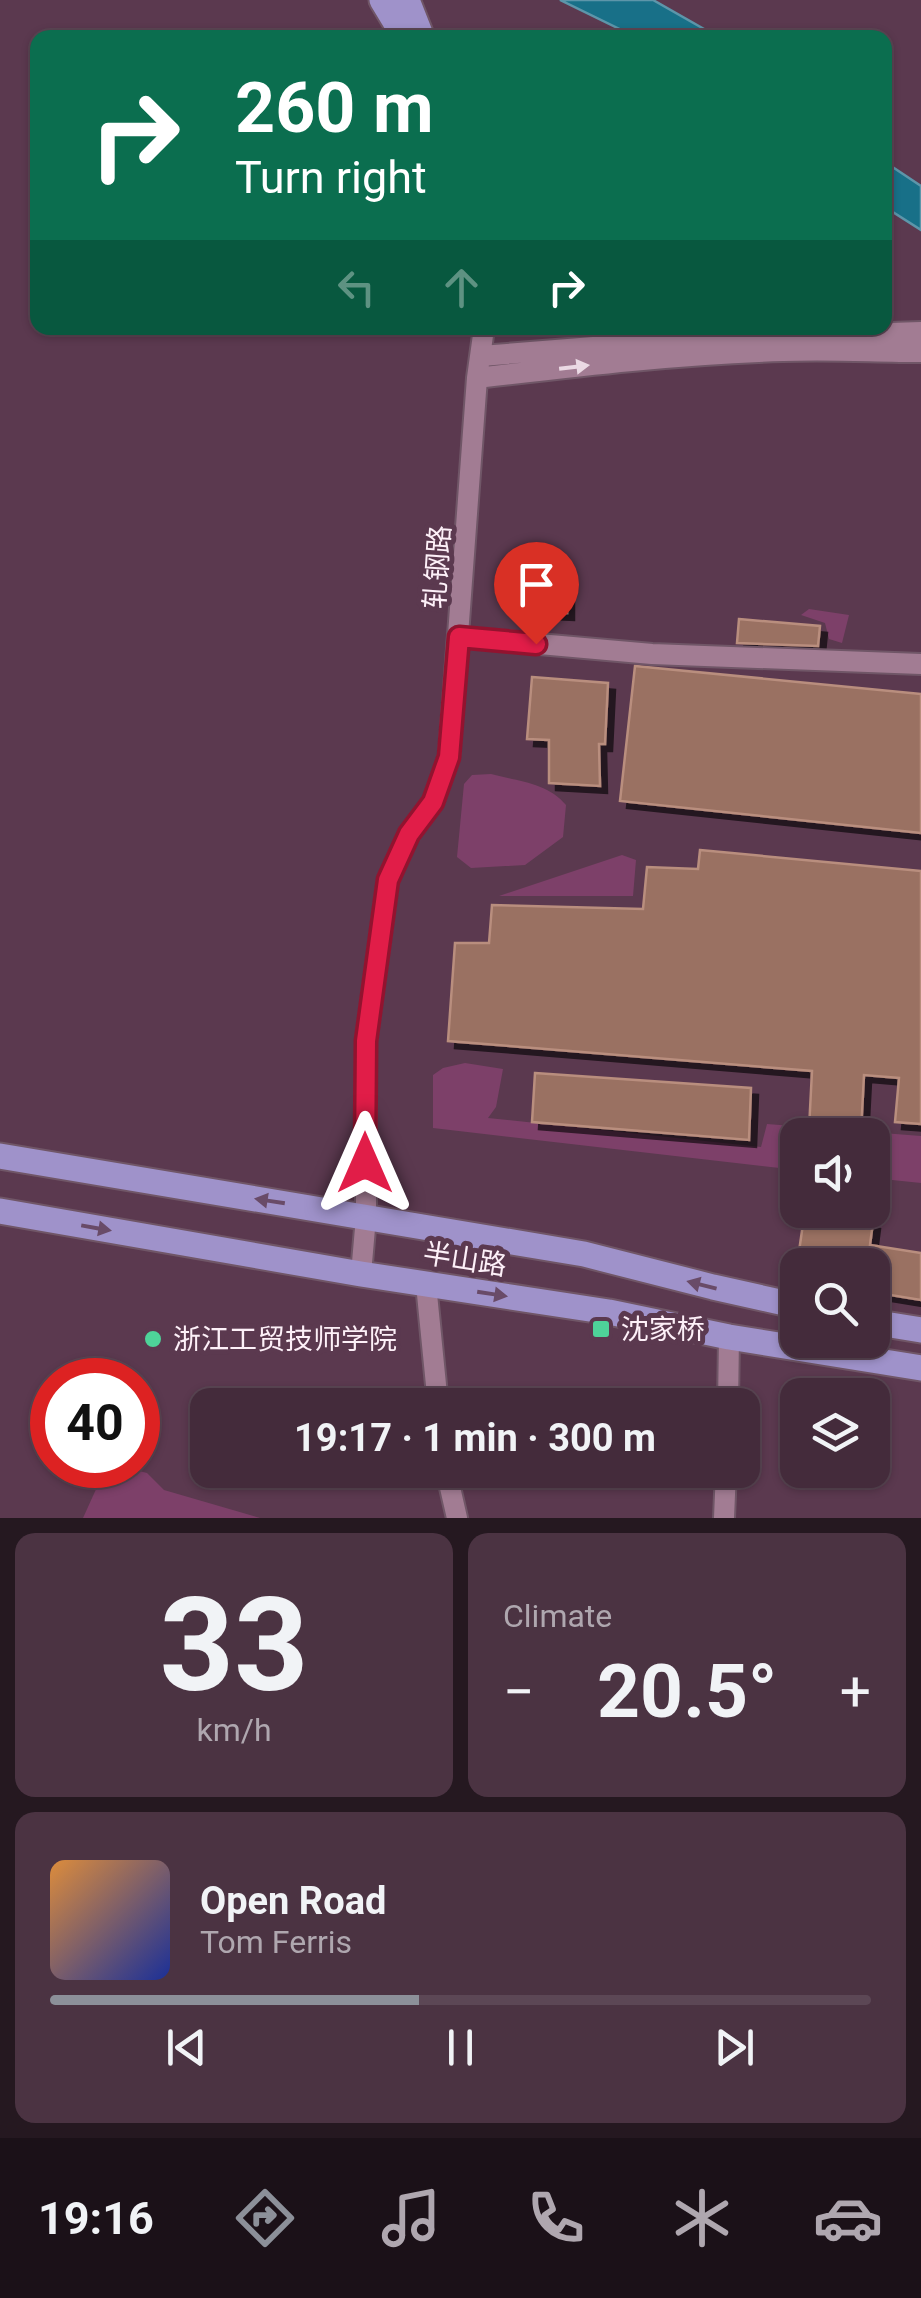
<!DOCTYPE html>
<html lang="en">
<head>
<meta charset="utf-8">
<style>
  :root { --surface:#442b3b; --page:#4b3342; --text:#f1f3f6; --muted:#afa7af; --line:#5c4755; --accent:#8c9099 }
  body { margin:0; font-family:Roboto,"Noto Sans SC",sans-serif; background:var(--page); color:var(--text); height:100vh; display:flex; flex-direction:column; font-size:38px; white-space:nowrap }
  * { box-sizing:border-box; margin:0 }
  p { font-size:32px; color:var(--muted) }
  .icon { flex:none; width:55px; height:55px; fill:none; stroke:currentColor; stroke-width:2; stroke-linecap:round; stroke-linejoin:round }
  .map { position:relative; height:1518px; overflow:hidden }
  .details { display:flex; flex-direction:column; gap:15px; padding:15px; background:#251820; flex:1 }
  .details>* { flex:none }
  .guide { position:absolute; left:30px; top:30px; width:862px; height:305px; border-radius:20px; box-shadow:0 2px 8px #0004,0 0 0 2px var(--line); background:#0b6e4f; color:#fff; overflow:hidden }
  .buttons { position:absolute; left:780px; top:1118px; display:grid; gap:20px }
  .buttons a { display:grid; place-items:center; width:110px; height:110px; border-radius:20px; background:var(--surface); box-shadow:0 2px 8px #0004,0 0 0 2px var(--line); font-size:50px }
  .speed { position:absolute; left:30px; top:1358px; display:flex; gap:20px; font-size:50px; font-weight:700; text-align:center }
  .speed>* { display:grid; place-content:center; width:130px; height:130px; border-radius:50%; background:var(--surface); box-shadow:0 2px 8px #0004,0 0 0 2px var(--line); line-height:1 }
  .speed .limit { border:15px solid #d22; background:#fff; color:#111 }
  .pin { position:absolute; display:grid; place-items:center; width:85px; height:85px; color:#fff; margin:-102px -42px; border-radius:50% 50% 50% 0; rotate:-45deg; box-shadow:0 0 10px #0007 }
  .pin .icon { rotate:45deg }
  .me { position:absolute; width:110px; margin:-55px; rotate:0deg; stroke-linejoin:round; filter:drop-shadow(0 0 8px #0008) }
  .turn { display:flex; align-items:center; gap:35px; height:210px; padding:0 40px; font-size:45px }
  .turn .icon { width:130px; height:130px; stroke-width:2.5 }
  .turn b { display:block; font-size:70px; line-height:85px }
  .lanes { display:flex; align-items:center; height:95px; padding:0 40px; background:#0003; justify-content:center; gap:50px; direction:ltr }
  .lanes .off { opacity:.35 }
  .big { font-size:75px; font-weight:700; line-height:1.1 }
  .details .widget { flex:1; display:flex; flex-direction:column; justify-content:center; gap:15px; min-width:0; padding:0 35px; border-radius:20px; background:var(--page) }
  .details .dial { align-items:center; gap:0 }
  .dial b { font-size:130px; line-height:1 }
  .song { display:flex; align-items:center; gap:30px }
  .cover { width:120px; height:120px; border-radius:15px; background:linear-gradient(135deg,hsl(30 70% 55%),hsl(230 70% 35%)) }
  .played { height:10px; border-radius:5px; background:linear-gradient(90deg,var(--accent) 45%,var(--line) 45%) }
  .keys { display:flex; justify-content:space-around; direction:ltr }
  .heat { display:flex; justify-content:space-between; align-items:center; font-size:55px; direction:ltr }
  .details .tiles { flex:1; display:grid; gap:15px; grid-template-columns:1fr 1fr }
  .widget:last-child { grid-column:span 2 }
  .trip { position:absolute; left:190px; top:1388px; width:570px; height:100px; border-radius:20px; background:var(--surface); box-shadow:0 2px 8px #0004,0 0 0 2px var(--line); font-weight:700; line-height:100px; text-align:center }
  .tabs { display:flex; height:160px; justify-content:space-around; align-items:center; background:#1b1118; color:var(--muted) }
  .tabs .icon { width:70px; height:70px }
  .tabs .current { color:var(--accent) }
  .tabs b { font-size:45px; color:var(--text) }
  .map>svg:first-child { display:block }
</style>
</head>
<body>
<div class="map">
<svg width="921" height="1518" viewBox="0 0 921 1518">
  <defs>
    <filter id="shadow"><feDropShadow dx="7" dy="7" stdDeviation="0" flood-color="#0009"/></filter>
  </defs>
  <rect width="100%" height="100%" fill="#5b394f"/>
  <path fill="#7d4069" d="M809,609l40,6 -7,28 -13,-4 -4,-16 -24,-8z
    M491,774c26,7 57,9 75,31l-3,32 -38,28 -54,3 -14,-11 7,-73 8,-9z
    M622,855l14,5 -3,36h-134z
    M465,1063l38,6 -7,38 -8,11 273,29 6,-23 154,12v47l-48,-5 -1,-43h-74l-1,35 -364,-42v-53l10,-7z
    M107,1465h9l31,8 17,17 96,28h-177z"/>
  <path fill="#187088" stroke="#5d96aa" stroke-width="2.5" d="M560,0h93l65,37h-82z
    M885,162l36,24v44l-36,-23z"/>
  <path fill="#9a7162" stroke="#b98e7e" stroke-width="2.5" filter="url(#shadow)" d="M523,579l44,1v33l-46,-2z
    M739,619l81,7 -2,20 -81,-3z
    M635,666l286,28v139l-301,-32z
    M532,677l76,6 -3,61h-6l1,42 -51,-3v-43l-22,-1z
    M700,850l221,21v253l-26,-2 4,-44 -35,-3 -3,57 -52,-3 3,-58 -364,-30 7,-98h34l3,-38 151,4 4,-42 51,2z
    M535,1073l216,15 -2,52 -217,-18z
    M817,1213l56,9 -3,23 51,8v47l-49,-8v-27h-75l6,-41 12,2z"/>
  <g fill="none" stroke-linecap="round" stroke-linejoin="round">
    <g stroke="#705667" stroke-width="24">
      <path id="minor" d="M481,356l200,-16 240,-8
        M477,378c102,-12 203,-24 306,-27 46,-2 92,1 138,1
        M459,637l193,17 269,10
        M361,1274l5,-57v-176l22,-161 21,-46 24,-32 16,-45 28,-379 7,-50
        M426,1284l12,121
        M728,1405l1,-68
        M446,1470l11,48
        M724,1518l2,-48"/>
    </g>
    <g stroke="#705667" stroke-width="29">
      <path id="major" d="M382,0l23,38
        M407,0l15,38
        M0,1156l584,98 129,33 85,19
        M0,1211l361,63 248,38 120,25 192,31
        M872,1322l49,8"/>
    </g>
    <use href="#minor" stroke="#a27c93" stroke-width="20"/>
    <use href="#major" stroke="#9f92ca" stroke-width="25"/>
  </g>
  <defs><path id="oneway-solid" d="M-6-.8H1V-3.2L6.5 0L1 3.2V.8H-6Z" transform="scale(2.5)"/></defs>
  <use fill="#ebd9e4" href="#oneway-solid" transform="translate(574 367) rotate(-7)"/>
  <g fill="#694b68">
    <use href="#oneway-solid" transform="translate(270 1201) rotate(-171)"/>
    <use href="#oneway-solid" transform="translate(96 1228) rotate(10)"/>
    <use href="#oneway-solid" transform="translate(702 1285) rotate(-166)"/>
    <use href="#oneway-solid" transform="translate(492 1294) rotate(9)"/>
  </g>
  <g fill="none" stroke-linecap="round" stroke-linejoin="round">
    <g stroke="#92132f" stroke-width="25">
      <path id="route" d="M365,1163l1,-122 22,-161 21,-46 24,-32 16,-45 10,-120 77,7"/>
    </g>
    <use href="#route" stroke="#e11d48" stroke-width="18"/>
  </g>
  <g fill="#4ed399" stroke="#5b394f" stroke-width="4">
    <rect x="591" y="1319" width="20" height="20" rx="5"/>
    <circle cx="153" cy="1339" r="10"/>
  </g>
  <g text-anchor="middle" stroke-width="10" stroke-linejoin="round" paint-order="stroke">
    <g font-size="28" fill="#fdf0f8" stroke="#5b394f">
      <text transform="translate(437 567) rotate(-86)" y="10">轧钢路</text>
      <text transform="translate(465 1259) rotate(9)" y="10">半山路</text>
    </g>
    <g font-size="28" fill="#fdf0f8" stroke="#5b394f" text-anchor="start">
      <text x="621" y="1339">沈家桥</text>
      <text x="173" y="1349">浙江工贸技师学院</text>
    </g>
  </g>
</svg>
<div class="buttons">
<a><svg class="icon" aria-label="sound" viewBox="0 0 24 24"><path d="M4 9h4l5-4v14l-5-4H4zM17 9q2 3 0 6"/></svg></a>
<a><svg class="icon" aria-label="search" viewBox="0 0 24 24"><circle cx="10" cy="10" r="6"/><path d="M15 15l6 6"/></svg></a>
<a><svg class="icon" aria-label="layers" viewBox="0 0 24 24"><path d="M12 4l9 5-9 5-9-5zM3 14l9 5 9-5"/></svg></a>
</div>
<div class="speed"><div class="limit">40</div></div>
<div class="pin" style="left:536px;top:644px;background:#d93025"><svg class="icon" aria-label="arrive" viewBox="0 0 24 24"><path d="M6 21V4h12l-3 4 3 4H6"/></svg></div>
<svg class="me" style="left:365px;top:1163px" viewBox="-20 -20 40 40"><path d="M0-17L14 15 0 8-14 15z" fill="#e11d48" stroke="#fff" stroke-width="4"/></svg>
<div class="trip">19:17 · 1 min · 300 m</div>
<div class="guide">
<div class="turn"><svg class="icon" aria-label="right" viewBox="0 0 24 24"><path d="M7 20v-9h11M14 6l5 5-5 5"/></svg><div><b>260 m</b>Turn right</div></div>
<div class="lanes"><svg class="icon off" aria-label="left" viewBox="0 0 24 24"><path d="M17 20v-9H6M10 6l-5 5 5 5"/></svg><svg class="icon off" aria-label="ahead" viewBox="0 0 24 24"><path d="M12 20V5M6 11l6-6 6 6"/></svg><svg class="icon" aria-label="right" viewBox="0 0 24 24"><path d="M7 20v-9h11M14 6l5 5-5 5"/></svg></div>
</div>
</div>
<section class="details">
<div class="tiles">
<div class="widget dial"><b>33</b><p>km/h</p></div>
<div class="widget"><p>Climate</p>
<div class="heat"><a>−</a><b class="big">20.5°</b><a>+</a></div>
</div>
<div class="widget">
<div class="song"><i class="cover"></i><div><b>Open Road</b><p>Tom Ferris</p></div></div>
<div class="played"></div>
<div class="keys"><svg class="icon" aria-label="previous" viewBox="0 0 24 24"><path d="M18 5L8 12l10 7zM5 5v14"/></svg><svg class="icon" aria-label="pause" viewBox="0 0 24 24"><path d="M8 5v14M16 5v14"/></svg><svg class="icon" aria-label="next" viewBox="0 0 24 24"><path d="M6 5l10 7-10 7zM19 5v14"/></svg></div>
</div>
</div>
</section>
<nav class="tabs">
<b>19:16</b>
<svg class="icon current" aria-label="directions" viewBox="0 0 24 24"><path d="M12 3l9 9-9 9-9-9zM9 14v-3h6M13 9l2 2-2 2"/></svg>
<svg class="icon" aria-label="music" viewBox="0 0 24 24"><path d="M9 18V5l10-2v13"/><circle cx="6" cy="18" r="3"/><circle cx="16" cy="16" r="3"/></svg>
<svg class="icon" aria-label="phone" viewBox="0 0 24 24"><path d="M5 4h4l2 5-3 2q2 4 5 5l2-3 5 2v4C11 20 4 13 5 4z"/></svg>
<svg class="icon" aria-label="climate" viewBox="0 0 24 24"><path d="M12 3v18M4 7l16 10M4 17L20 7"/></svg>
<svg class="icon" aria-label="car" viewBox="0 0 24 24"><path d="M5 17H2v-5l4-1 3-4h7l3 4 3 1v5h-3M9 17h6M6 11h13"/><circle cx="7" cy="17" r="2"/><circle cx="17" cy="17" r="2"/></svg>
</nav>
</body>
</html>
